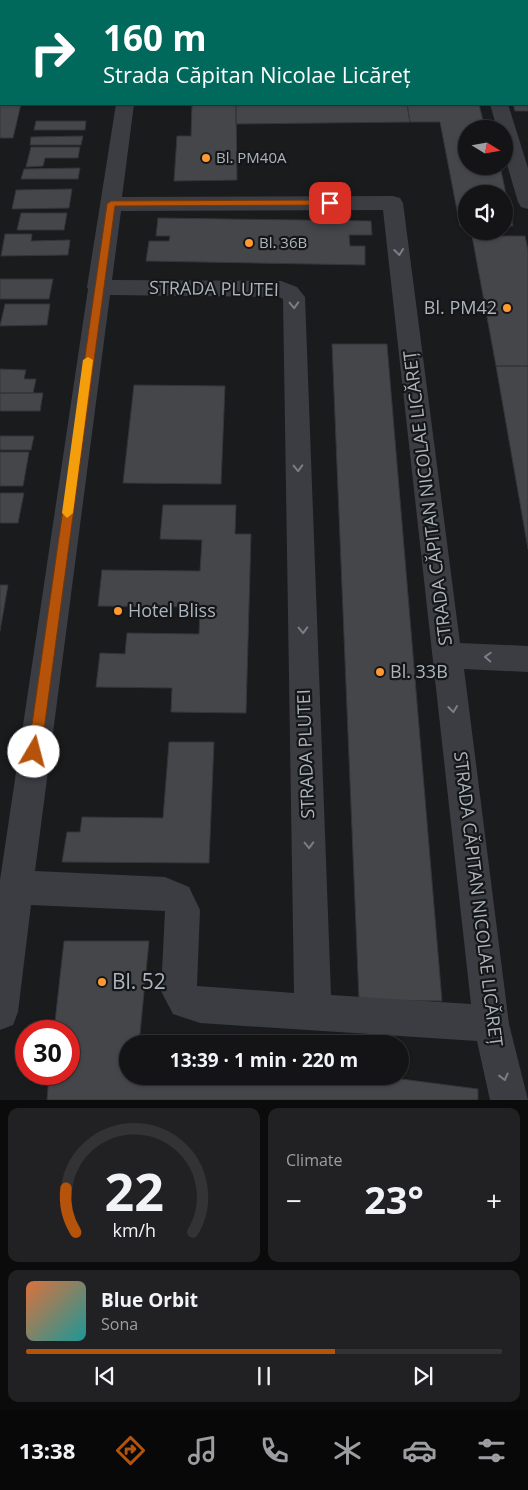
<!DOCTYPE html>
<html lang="en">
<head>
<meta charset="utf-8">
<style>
  :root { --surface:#141416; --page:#212123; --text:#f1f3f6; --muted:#9d9ea1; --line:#333335; --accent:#b45309 }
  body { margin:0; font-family:"Open Sans",sans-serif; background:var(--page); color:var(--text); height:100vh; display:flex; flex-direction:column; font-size:19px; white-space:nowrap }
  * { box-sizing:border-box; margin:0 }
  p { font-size:16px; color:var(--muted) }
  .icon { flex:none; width:28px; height:28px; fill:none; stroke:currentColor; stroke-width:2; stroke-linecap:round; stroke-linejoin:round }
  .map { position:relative; height:1100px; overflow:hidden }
  .panel { display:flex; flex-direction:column; gap:8px; padding:8px; background:#0b0b0c; flex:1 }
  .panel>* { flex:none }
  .banner { position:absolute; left:0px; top:0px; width:529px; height:105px; box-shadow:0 1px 4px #0004,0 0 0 1px var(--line); background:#00695c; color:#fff; overflow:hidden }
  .needle { width:32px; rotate:101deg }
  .fabs { position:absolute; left:458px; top:120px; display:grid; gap:10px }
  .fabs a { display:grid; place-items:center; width:55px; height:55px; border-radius:50%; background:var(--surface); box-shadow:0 1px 4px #0004,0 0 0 1px var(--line); font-size:25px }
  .speed { position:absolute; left:15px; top:1020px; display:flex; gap:10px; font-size:25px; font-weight:700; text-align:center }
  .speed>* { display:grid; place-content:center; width:65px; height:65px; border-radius:50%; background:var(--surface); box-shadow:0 1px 4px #0004,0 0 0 1px var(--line); line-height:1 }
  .speed .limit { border:8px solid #d22; background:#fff; color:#111 }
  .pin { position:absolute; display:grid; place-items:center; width:42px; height:42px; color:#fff; margin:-21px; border-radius:10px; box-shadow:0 2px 8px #0006 }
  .me { position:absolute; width:55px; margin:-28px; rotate:8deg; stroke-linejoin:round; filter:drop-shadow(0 0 4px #0008) }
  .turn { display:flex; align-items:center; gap:18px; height:105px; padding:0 20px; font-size:22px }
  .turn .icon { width:65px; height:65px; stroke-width:2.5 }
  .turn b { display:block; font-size:35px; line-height:42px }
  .big { font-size:38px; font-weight:700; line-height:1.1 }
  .panel .tile { flex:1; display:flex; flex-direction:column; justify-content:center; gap:8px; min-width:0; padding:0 18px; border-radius:10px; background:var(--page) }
  .panel .dial { align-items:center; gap:0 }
  .dial svg { height:130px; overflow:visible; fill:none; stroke:var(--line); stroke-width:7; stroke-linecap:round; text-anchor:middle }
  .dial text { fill:var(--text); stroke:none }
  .song { display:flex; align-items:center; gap:15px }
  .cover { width:60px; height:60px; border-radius:8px; background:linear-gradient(135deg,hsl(20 70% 55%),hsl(180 70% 35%)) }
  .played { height:5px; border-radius:2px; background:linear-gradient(90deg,var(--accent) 65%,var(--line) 65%) }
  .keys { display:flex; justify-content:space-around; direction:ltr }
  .heat { display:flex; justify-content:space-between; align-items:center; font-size:28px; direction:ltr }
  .panel .tiles { flex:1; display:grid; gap:8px; grid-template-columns:1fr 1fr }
  .tile:last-child { grid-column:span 2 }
  .trip { position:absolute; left:119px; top:1035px; width:290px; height:50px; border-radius:25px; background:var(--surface); box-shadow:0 1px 4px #0004,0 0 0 1px var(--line); font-weight:700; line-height:50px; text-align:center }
  .tabs { display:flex; height:80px; justify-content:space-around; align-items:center; background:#080809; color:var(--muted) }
  .tabs .icon { width:35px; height:35px }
  .tabs .on { color:var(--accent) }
  .tabs b { font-size:22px; color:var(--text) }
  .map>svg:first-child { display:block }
</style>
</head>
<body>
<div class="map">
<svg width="528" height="1100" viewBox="0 0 528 1100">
  <rect width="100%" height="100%" fill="#1a1b1d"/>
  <path fill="#44464a" stroke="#343539" d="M528,51v60h-13l-2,-7h15z
    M0,71l1,33h20l-8,34h-13z
    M192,104h44l1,76 -63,1 3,-45h14z
    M236,104h171l3,18 -174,2z
    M407,104h72l4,17h6l2,8h-25v37h34l13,60h-9v-32h-38v32h-6l-20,-104h-30z
    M36,121h50l-1,9h-51z
    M83,136l-2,9h-51l1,-8z
    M31,147h49l-2,11h-33l-2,8 -17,1z
    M80,168l-2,11h-57l3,-10z
    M72,189l-3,19 -57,1 4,-19z
    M21,213h46l-3,17h-47z
    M158,218l213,3 1,14h-23l1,11h15v19l-219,-4 3,-20h20l1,-5h-14z
    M5,234h27l-1,7 39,-1 -2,15 -67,1z
    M472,236h53l3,14v116h-32z
    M0,279h53l-4,20h-49z
    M5,304h45l-3,21 -47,1z
    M332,344h55l55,657 -83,-1z
    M496,366h32v183z
    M0,369l26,1 -2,9h12l-3,14h-33z
    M134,385l91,1 -4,98 -98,-1z
    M0,393h43l-3,18h-40z
    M0,436h34l-3,14h-31z
    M0,452h29l-6,34h-23z
    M0,493h24l-6,30h-18z
    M163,505h73l-1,29h16l-5,179 -75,-1 1,-24 -76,-1 4,-34 25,1 2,-21 72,1 1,-27 -102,-1 4,-36 98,1 2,-31 -42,-1z
    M0,585h8l-8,46z
    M169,742h45l-5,121 -147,-1 5,-30h13l2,-15 81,1z
    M64,941h85l-10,103h-11v32h250l100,13v11h-431l2,-26h20v-43h-15z"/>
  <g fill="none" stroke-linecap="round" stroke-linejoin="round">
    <path fill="#3b3d43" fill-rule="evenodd" d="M485,0h16l1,1h-17z
      M0,8h1v10h-1z
      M116,104h18l-12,93 271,-1 7,2 3,5 57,440 68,3v26l-64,-3 45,355 19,76h-38l-13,-59 -277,-18 -27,-9 -12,-23 4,-80 -134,-6 -13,107 -5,13 -13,5v-150l88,-591 -1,-2zM383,210l88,794 -140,-9 -26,-698 -8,-10 -16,-6 -169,-1 9,-69zM110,295l169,2 4,2 11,694 -97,-7 3,-76 -11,-23 -24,-10 -130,-6z
      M490,104h18l20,64v41l-7,-2 -3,-5 -14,-48v-25h-7z"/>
  </g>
  <defs><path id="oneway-chevron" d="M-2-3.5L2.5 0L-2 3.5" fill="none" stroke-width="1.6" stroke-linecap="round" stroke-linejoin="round" transform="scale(1.25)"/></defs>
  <g stroke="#797e87">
    <use href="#oneway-chevron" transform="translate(399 252) rotate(83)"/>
    <use href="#oneway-chevron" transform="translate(294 305) rotate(88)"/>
    <use href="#oneway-chevron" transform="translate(298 468) rotate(88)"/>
    <use href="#oneway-chevron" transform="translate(303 630) rotate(88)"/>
    <use href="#oneway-chevron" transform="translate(488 657) rotate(-177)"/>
    <use href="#oneway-chevron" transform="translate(453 709) rotate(83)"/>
    <use href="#oneway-chevron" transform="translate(309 845) rotate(88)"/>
    <use href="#oneway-chevron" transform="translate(504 1077) rotate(76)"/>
  </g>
  <path fill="#b45309" stroke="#753606" d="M330,200l4,3 -1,2 -218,1 -74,546 -2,4 -5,2 -4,-2 -2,-4 79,-548 4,-3z"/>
  <path fill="#f59e0b" d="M88,357l5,3 -20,153 -6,5 -5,-5 21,-153z"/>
  <g fill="#ff9930" stroke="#151618" stroke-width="2">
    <circle cx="206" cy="158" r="5"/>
    <circle cx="249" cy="243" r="5"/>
    <circle cx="507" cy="308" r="5"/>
    <circle cx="118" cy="611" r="5"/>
    <circle cx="380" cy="672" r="5"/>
    <circle cx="102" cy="982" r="5"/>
  </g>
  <g text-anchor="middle" stroke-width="4.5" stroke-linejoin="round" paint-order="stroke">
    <g font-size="15" fill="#acb4be" stroke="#151618" text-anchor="start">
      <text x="216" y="163">Bl. PM40A</text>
      <text x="259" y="248">Bl. 36B</text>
    </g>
    <g font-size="18" fill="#acb4be" stroke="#151618">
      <text transform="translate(214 289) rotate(1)" y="6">STRADA PLUTEI</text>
      <text transform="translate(428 498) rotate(-97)" y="6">STRADA CĂPITAN NICOLAE LICĂREȚ</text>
      <text transform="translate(306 754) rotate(-92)" y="6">STRADA PLUTEI</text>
      <text transform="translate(478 899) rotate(83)" y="6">STRADA CĂPITAN NICOLAE LICĂREȚ</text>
    </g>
    <g font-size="18" fill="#acb4be" stroke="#151618" text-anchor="start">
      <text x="497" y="314" text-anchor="end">Bl. PM42</text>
      <text x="128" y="617">Hotel Bliss</text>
      <text x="390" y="678">Bl. 33B</text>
    </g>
    <g font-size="21" fill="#acb4be" stroke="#151618" text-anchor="start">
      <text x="112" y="989">Bl. 52</text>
    </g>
  </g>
</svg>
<div class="fabs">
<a><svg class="needle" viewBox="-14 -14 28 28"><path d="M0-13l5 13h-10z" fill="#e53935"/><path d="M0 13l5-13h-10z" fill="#9d9ea1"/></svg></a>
<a><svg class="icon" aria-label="sound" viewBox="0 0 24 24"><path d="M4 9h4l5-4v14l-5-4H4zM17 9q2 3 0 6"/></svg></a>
</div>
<div class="speed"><div class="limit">30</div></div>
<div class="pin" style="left:330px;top:203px;background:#d93025"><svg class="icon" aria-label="arrive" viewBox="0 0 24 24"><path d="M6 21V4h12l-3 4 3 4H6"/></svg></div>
<svg class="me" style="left:34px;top:752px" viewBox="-20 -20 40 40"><circle r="19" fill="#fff"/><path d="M0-13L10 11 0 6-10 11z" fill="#b45309"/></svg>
<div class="trip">13:39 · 1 min · 220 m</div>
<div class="banner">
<div class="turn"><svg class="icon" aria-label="right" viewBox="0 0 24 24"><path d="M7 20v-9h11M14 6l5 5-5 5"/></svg><div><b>160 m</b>Strada Căpitan Nicolae Licăreț</div></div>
</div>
</div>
<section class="panel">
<div class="tiles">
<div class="tile dial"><svg viewBox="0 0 100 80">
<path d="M14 69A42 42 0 1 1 86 69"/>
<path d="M14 69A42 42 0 0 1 8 42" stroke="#b45309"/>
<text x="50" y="56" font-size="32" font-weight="700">22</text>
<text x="50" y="72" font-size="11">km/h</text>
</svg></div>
<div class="tile"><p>Climate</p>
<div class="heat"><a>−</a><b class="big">23°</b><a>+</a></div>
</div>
<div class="tile">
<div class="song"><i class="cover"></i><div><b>Blue Orbit</b><p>Sona</p></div></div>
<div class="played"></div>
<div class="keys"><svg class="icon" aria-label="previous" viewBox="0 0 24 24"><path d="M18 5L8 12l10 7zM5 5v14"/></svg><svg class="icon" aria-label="pause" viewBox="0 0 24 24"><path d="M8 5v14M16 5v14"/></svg><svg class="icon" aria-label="next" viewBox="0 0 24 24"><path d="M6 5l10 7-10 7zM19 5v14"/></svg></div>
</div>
</div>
</section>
<nav class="tabs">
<b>13:38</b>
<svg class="icon on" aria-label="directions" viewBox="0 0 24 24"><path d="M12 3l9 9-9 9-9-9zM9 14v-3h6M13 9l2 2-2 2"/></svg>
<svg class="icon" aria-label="music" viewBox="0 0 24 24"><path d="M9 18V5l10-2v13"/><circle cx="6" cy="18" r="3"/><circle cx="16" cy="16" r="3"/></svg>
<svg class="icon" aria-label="phone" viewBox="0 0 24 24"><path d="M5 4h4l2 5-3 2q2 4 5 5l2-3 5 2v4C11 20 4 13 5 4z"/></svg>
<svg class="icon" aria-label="climate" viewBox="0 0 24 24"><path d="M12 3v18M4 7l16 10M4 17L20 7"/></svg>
<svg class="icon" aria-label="car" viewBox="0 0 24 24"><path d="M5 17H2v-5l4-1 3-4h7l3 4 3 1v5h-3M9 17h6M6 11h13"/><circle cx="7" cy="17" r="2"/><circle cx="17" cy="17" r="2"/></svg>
<svg class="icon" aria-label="filters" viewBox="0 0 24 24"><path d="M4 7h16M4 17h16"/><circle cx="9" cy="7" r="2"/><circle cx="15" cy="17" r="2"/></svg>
</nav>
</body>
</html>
